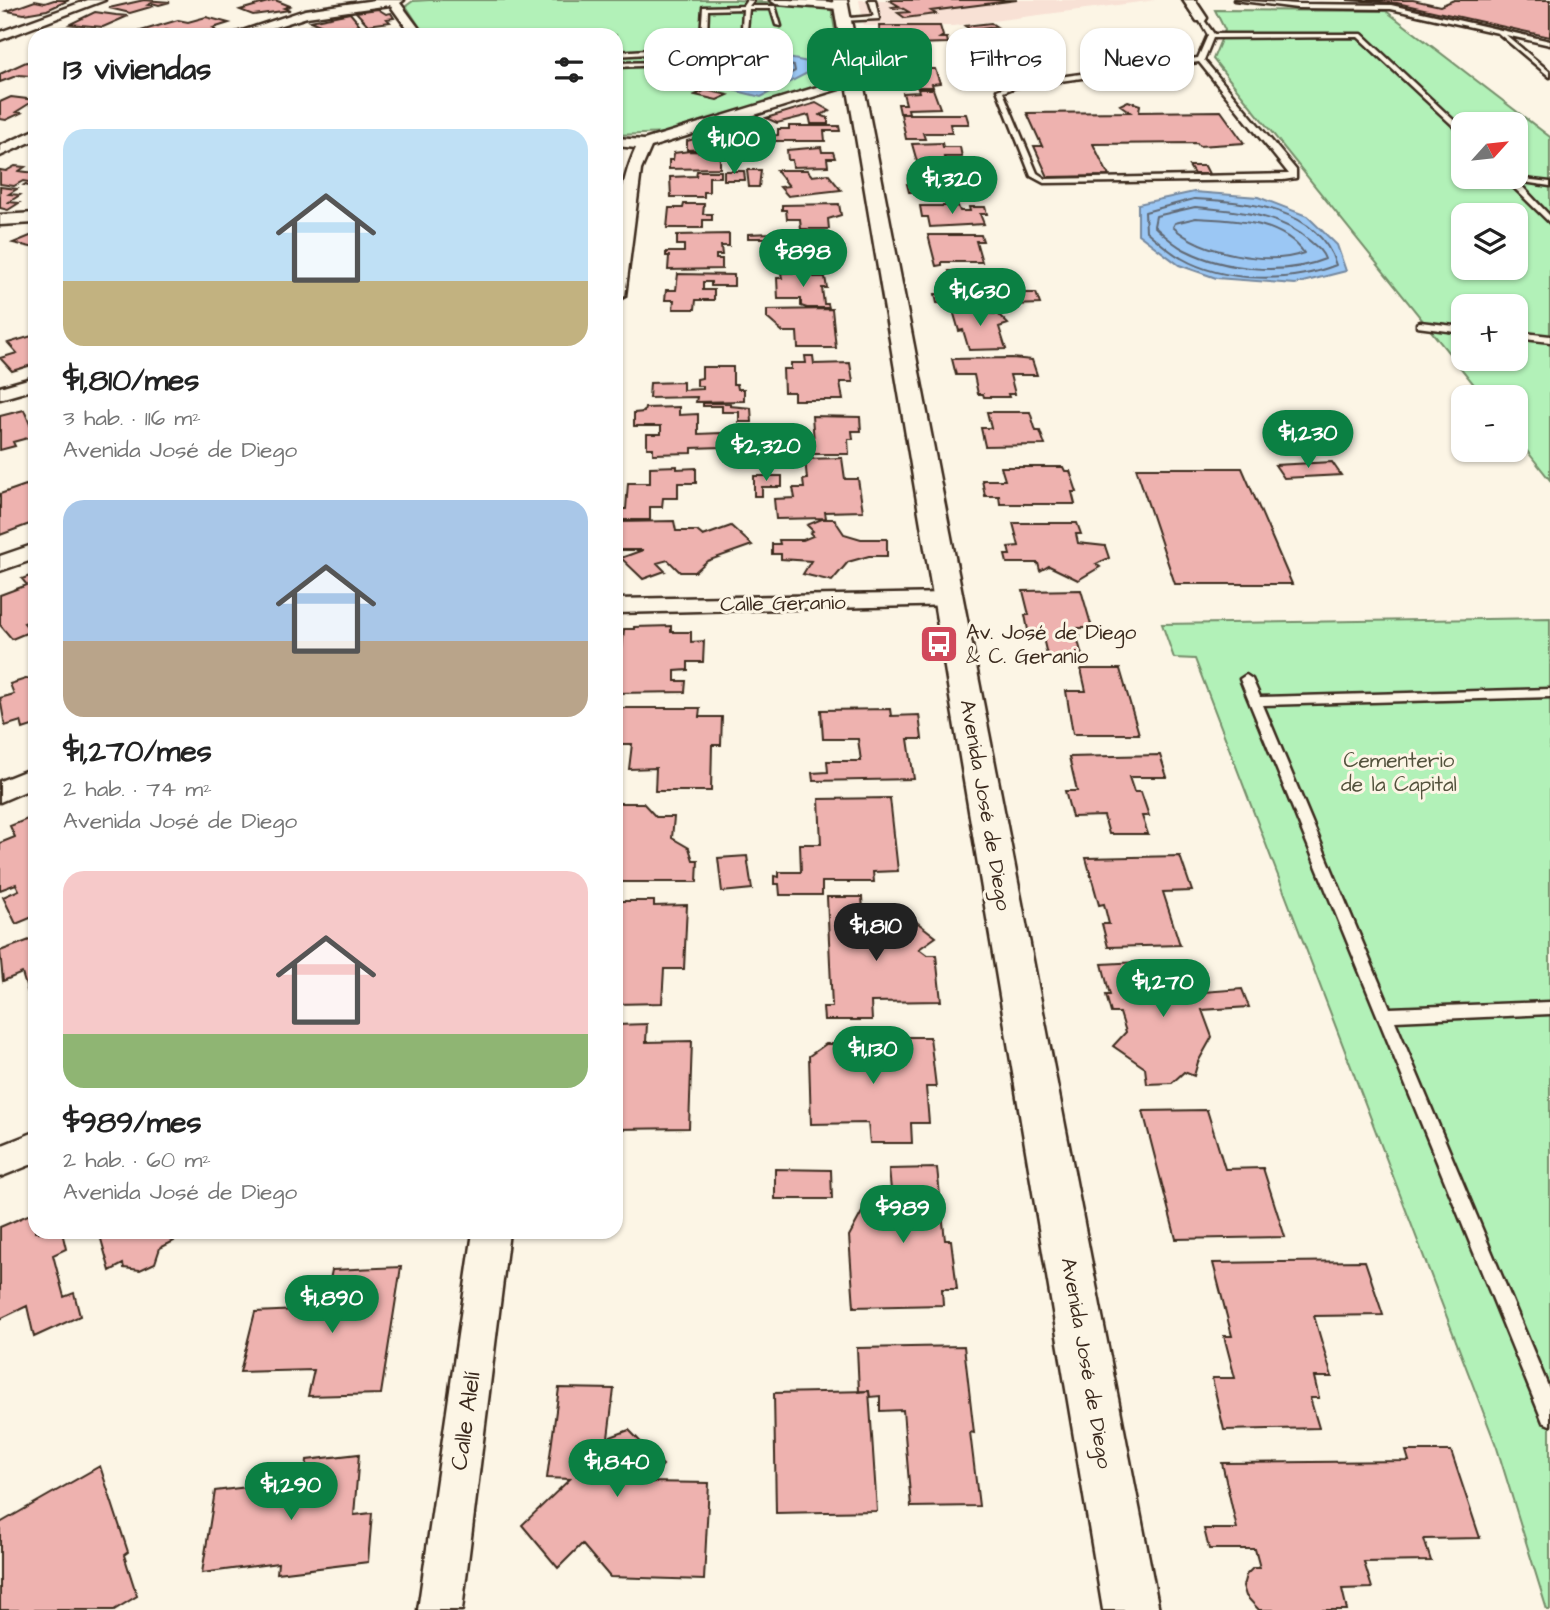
<!DOCTYPE html>
<html lang="es">
<head>
<meta charset="utf-8">
<style>
  :root { --surface:#fff; --page:#f6f6f6; --text:#222; --muted:#767676; --accent:#0b8043 }
  body { margin:0; font-family:"Architects Daughter",sans-serif; background:var(--page); color:var(--text); height:100vh; display:flex; flex-direction:column; font-size:26px; white-space:nowrap }
  * { box-sizing:border-box; margin:0 }
  p { font-size:23px; color:var(--muted) }
  .icon { flex:none; width:38px; height:38px; fill:none; stroke:currentColor; stroke-width:2; stroke-linecap:round; stroke-linejoin:round }
  .map { position:relative; flex:1; overflow:hidden }
  .sheet { position:absolute; left:28px; top:28px; width:595px; height:1211px; display:flex; flex-direction:column; background:var(--surface); border-radius:21px; box-shadow:0 2px 5px #0004 }
  .sheet>* { flex:none }
  .hud { position:absolute; left:644px; top:28px; width:665px; height:63px; display:flex; gap:14px }
  .needle { width:46px; rotate:63deg }
  .tools { position:absolute; left:1451px; top:112px; display:grid; gap:14px }
  .tools a { display:grid; place-items:center; width:77px; height:77px; border-radius:14px; background:var(--surface); box-shadow:0 2px 5px #0004; font-size:35px }
  .price { position:absolute; translate:-50% -60px; padding:0 16px; border-radius:24px; background:var(--accent); color:#fff; font-size:23px; line-height:46px; filter:drop-shadow(0 2px 4px #0008) }
  .price::after { content:''; position:absolute; left:50%; top:42px; width:21px; height:16px; margin-left:-10px; background:inherit; clip-path:polygon(0 0,100% 0,50% 100%) }
  .price.selected { background:#222; color:#fff }
  ul { padding:0; list-style:none }
  li { display:grid; align-content:center; gap:14px; height:371px; padding:0 35px }
  li span { display:grid; place-items:center; height:217px; border-radius:21px; color:#555 }
  li>.icon { margin-inline-start:auto }
  span .icon { width:126px; height:126px; fill:#fffc; stroke-width:1 }
  li b { font-size:30px }
  h2 { display:flex; justify-content:space-between; align-items:center; height:84px; padding:0 35px; font-size:30px }
  .tag { padding:0 24px; border-radius:21px; background:var(--surface); box-shadow:0 2px 5px #0004; font-size:24px; line-height:63px }
  .tag.selected { background:var(--accent); color:#fff }
  .map>svg:first-child { display:block }
  .built { fill:#f8e1d5 }
  .green { fill:#b2f1b8; stroke:#768e6b; stroke-width:2; fill-rule:evenodd }
  .water { fill:#9bc7f4; stroke:#75889e; stroke-width:2 }
  .lines { fill:none; stroke-linecap:round; stroke-linejoin:round }
  .shore { stroke:#616974; stroke-width:2 }
  .building { fill:#eeb2af; stroke:#3b2a1e; stroke-width:2 }
  .service-casing { stroke:#3b2a1e; stroke-width:5 }
  .minor-casing { stroke:#3b2a1e; stroke-width:5 }
  .tertiary-casing { stroke:#3b2a1e; stroke-width:5 }
  .service { fill:#fcf5e5; fill-rule:evenodd }
  .minor { fill:#fcf5e5; fill-rule:evenodd }
  .tertiary { fill:#fcf5e5; fill-rule:evenodd }
  .labels { text-anchor:middle; stroke-width:6; stroke-linejoin:round; paint-order:stroke }
  .street-label { font-size:21px; fill:#3b2a1e; stroke:#fcf5e5 }
  .poi-label { font-size:21px; fill:#3b2a1e; stroke:#fcf5e5; text-anchor:start }
  .park-label { font-size:21px; fill:#53523d; stroke:#fcf5e5 }
  .near-street-label { font-size:24px; fill:#3b2a1e; stroke:#fcf5e5 }
</style>
</head>
<body>
<div class="map">
<svg width="1550" height="1610" viewBox="0 0 1550 1610">
  <rect width="100%" height="100%" fill="#fcf5e5"/>
  <filter id="ink" filterUnits="userSpaceOnUse"><feTurbulence type="fractalNoise" baseFrequency=".0143" numOctaves="2"/><feDisplacementMap in="SourceGraphic" scale="14" xChannelSelector="R" yChannelSelector="G"/><feConvolveMatrix kernelMatrix="1 2 1 2 8 2 1 2 1" color-interpolation-filters="sRGB"/></filter>
  <g filter="url(#ink)">
    <path class="built" d="M859 0H1156L953 26H864Z"/>
    <path class="green" d="M429 0H736L831 7 842 71 828 84 670 133 616 135V35H425L406 6 413 1Z
      M1215 10 1386 11 1550 137V480L1516 437V397H1484L1213 59 1225 30ZM1463 124H1516V177H1463ZM1463 215H1516V268H1463ZM1463 306H1516V359H1463Z
      M1550 618V1610H1547L1497 1448 1195 659 1174 658 1162 624Z"/>
    <path class="water" d="M783 57 823 65 761 97 720 87Z
      M1194 192 1258 197 1307 216 1337 245 1346 271 1295 284 1216 278 1179 265 1138 234V204Z"/>
    <g class="lines">
      <path class="shore" d="M784 64 794 66 795 71 761 89 749 86 750 81Z
        M1194 199C1245 202 1318 206 1336 265 1291 283 1224 283 1181 258 1168 251 1157 240 1146 231L1145 212Z
        M1195 207C1236 211 1279 213 1311 242 1317 247 1322 251 1325 259 1284 276 1224 270 1185 250 1173 244 1164 235 1154 226L1156 216Z
        M1196 218C1233 220 1281 220 1304 253 1268 266 1201 253 1173 227L1175 223Z"/>
    </g>
    <path class="building" d="M54 0H69L47 10 24 14 7 11 35 1 45 3Z
      M144 0 170 2 159 5 152 3 148 5 154 6 130 13 109 8Z
      M275 0 290 6 284 8 290 10 253 15 240 10Z
      M889 0H1017L931 11 936 14 905 18 898 13 909 12 902 8 895 9 892 7 899 6Z
      M1347 0H1413L1440 6 1454 0H1550V37L1397 3Z
      M378 9 386 14 391 13 394 18 387 19 390 22 368 25 356 12Z
      M95 12 116 15 128 16 103 27 70 24Z
      M350 13 360 25 335 31 310 21Z
      M206 17 229 23 213 28 216 31 190 35 166 30 151 35 134 33 178 20 188 22Z
      M991 23 997 27 971 30 965 26Z
      M313 25 323 29 308 35 268 33 291 29 297 31Z
      M879 26H940L943 36 940 38H947L948 43 911 44V46L877 44 875 37H880Z
      M76 27 74 29 81 31 78 35H51L59 28Z
      M26 62 35 63V73L30 76 19 75 0 82V74Z
      M901 69H935L940 83 932 84 933 87H897L896 82H904Z
      M918 89H933L940 108 908 109 909 113H900L898 104H906L903 93 919 92Z
      M706 90 728 95 717 100 695 95Z
      M11 97 35 100 16 112 21 113 6 120 0 119V102Z
      M1128 101 1140 105 1139 112 1221 111 1244 143 1199 146 1197 143 1093 144 1109 176 1048 177 1034 146H1042L1027 113 1130 112 1120 105Z
      M816 103 830 111 820 115 828 118V124H811L809 115 777 123 766 118Z
      M901 114H966L969 124H950L952 133H923L925 139H906Z
      M789 126H839L840 131H824L825 141H771V136L778 135V129H789Z
      M714 133 723 137 718 139 724 141 725 148 687 150V141Z
      M942 143 943 147H960L962 157H944L946 165H918L912 144Z
      M821 147 822 152H833L835 158H827L828 166 793 167 792 160H788L787 150Z
      M690 151 720 153V168L669 169V160H673L674 153Z
      M15 166 25 167 19 171 35 173V187L24 185 29 182 23 181 14 186 0 184V170L6 171Z
      M1189 166H1205L1209 174H1194Z
      M933 168H959L961 174 964 173 972 199H934L932 192H909L907 184H927L924 172 933 171Z
      M747 170H761L759 187H749Z
      M776 170H807L812 176 828 174 841 190 788 196 780 187 789 186Z
      M697 171H721V177H709V192H704V197H671L670 177 696 176Z
      M724 171H744L745 180H724Z
      M0 187 17 189 9 194 20 195 9 202 19 203 8 210 0 208Z
      M684 204H704L703 214H712V220H703V228H667L669 208H683Z
      M839 204 841 215 828 219 829 229H801L800 219H787L786 210H782V205Z
      M920 206H958L960 211H970L969 207H985L987 214H980L984 224 930 227 928 217H922Z
      M774 233V236L824 234 827 252H834L836 265 773 266V257H769L768 238H748V234Z
      M35 234V248L13 243Z
      M729 234V246H721L722 255H716V259H722V269L668 270 669 256H666V252H684V245H677V235Z
      M928 235H981L983 241H976L982 262H942V265L936 266Z
      M949 271 982 272 984 281H995L999 293 986 294 988 300H1001L1004 307 937 303 935 294H945L944 286H953Z
      M813 272 814 277H825L827 288H822L824 304H828L829 308H807L801 306V299H778L777 278H782L781 273Z
      M678 274 734 275V286H711V282H703V290H714V300H696L695 309H673L674 300H665L666 290H676Z
      M1021 293H1036L1040 304 1014 305 1012 298H1022Z
      M952 307H980L982 313 998 314 1008 324 999 327 1006 349 969 350 963 330 959 331Z
      M832 309 836 348H798L797 332H783L767 318V310Z
      M35 335V364L12 371 0 358 17 353 8 343Z
      M805 356H813L814 364 850 363 853 382H840L843 400H794V392H784L783 369H791V363H806Z
      M1012 358 1032 360 1037 375H1010L1015 394H1008L1009 397H984L983 394H978L974 375H956L952 359Z
      M702 367H733V384H737L738 389H744V401L696 402 697 397 649 398 650 383 683 382V390L703 389V386H697V379L702 378Z
      M703 403H730V406L751 408 752 422H739V412H722V406H703Z
      M679 407V415L698 414V434L721 433 722 447 692 448V453L653 454V448H647V434H661V426H634V413L644 412 645 408Z
      M24 410 35 436 13 442 15 446 0 450V416Z
      M987 412H1030L1036 431H1040L1045 445 985 446 981 428H991Z
      M812 416 860 417 861 431H852L853 439H848L849 454H765V444L814 442Z
      M842 458 845 479H858L863 511 825 512 826 518 776 519 774 499 795 498 793 488H804L803 480 807 479 805 459Z
      M1332 462 1341 475 1284 478 1275 465Z
      M677 466V469L696 468V483H678V498H663L662 507H650V520H622V509H626L628 483H650V467Z
      M1001 467H1063L1065 471H1070L1077 492H1072L1075 504H1000L999 496H985L982 480H1005Z
      M1136 468H1242L1292 584H1175Z
      M754 476H782V487H762V496H754Z
      M26 485 35 495V522L0 535V494Z
      M822 519H834L844 534 861 539H887V556H869L848 562 832 581 803 574 811 561 781 559V554H772V544H780L779 540H803L813 536 810 533 813 531 807 525Z
      M674 521 676 531H697L703 536 731 526 752 545 707 561 695 572H680L668 560 657 563 665 571 643 579 621 558 643 550H618L619 522Z
      M1013 523H1077L1081 534H1076L1078 543 1105 546 1109 558 1096 564 1100 567 1078 580 1049 566 1040 571 1038 563H1007L1005 555H1010L1008 547 1019 546Z
      M35 574V619L24 623 31 631 12 639 0 625V595L27 585 22 579Z
      M1081 590 1092 628H1078L1080 637H1077L1083 659H1048L1043 638H1036L1034 630H1028L1025 615H1029L1023 591Z
      M671 626V632H691V642L704 641 703 662H688V670L675 671V681H686L685 692 616 693V671H620L624 629H634V627Z
      M1081 669H1120L1139 734H1073L1066 691H1086Z
      M35 676V725L23 729 21 721 5 726 0 698 14 694 10 684Z
      M616 708H700L699 717H722L721 745H712L711 791H655L656 768 629 769 632 744H616Z
      M890 709 891 716 919 715 922 739H908L914 779 813 781 812 773 828 772 827 761H861L858 739H823L821 710Z
      M1160 755 1167 777H1129L1134 792H1141L1149 816H1142L1148 834H1109L1104 816 1072 817 1065 791H1077L1069 757Z
      M890 798 898 871 873 872 874 882H822V895H780L779 884H774V876L779 877V872H801L800 844H821L819 799Z
      M616 803H643L656 817H674L672 838 689 848 693 860H698L697 882H616Z
      M35 816V916L16 924 3 897 19 890 16 884 0 890V843L15 837 10 826Z
      M747 856 752 889 722 892 718 858Z
      M1180 856 1192 891 1163 892 1180 945 1108 947 1102 924H1109L1104 904 1099 905 1086 858Z
      M827 897H862L864 923H894L902 930 914 920 936 937 919 949 927 955H936L941 1001 871 1002 872 1020H824L823 1007H832Z
      M616 901H654V906L687 905 684 969H664L662 1003 616 1004Z
      M35 938V1012L34 1013 22 973 3 981 0 951Z
      M1139 962 1142 975 1183 972 1190 993 1242 989 1249 1007 1202 1010 1212 1037 1198 1062 1194 1076 1184 1072 1172 1083 1147 1084 1145 1068 1113 1046 1126 1032 1120 1013H1111L1106 995H1110L1102 964Z
      M647 1024 646 1042 692 1041 689 1128 616 1129V1025Z
      M892 1037H930L936 1087H926L929 1123H911L912 1143H870L868 1123 811 1124 809 1056 826 1044H892Z
      M1207 1110 1225 1169 1263 1168 1285 1237 1176 1239 1143 1111Z
      M937 1168 945 1240H951L957 1289H942L943 1305 854 1307 849 1236 868 1201 891 1190 889 1169Z
      M775 1169 831 1170 832 1199H775Z
      M35 1212V1232H62L66 1249 53 1255 64 1297 74 1293 80 1316 34 1337 27 1306 0 1319V1227Z
      M99 1232H171L174 1241 160 1248 155 1263 140 1270 124 1268 123 1264 110 1271Z
      M1365 1261 1383 1315 1314 1316 1332 1377H1314L1319 1398H1310L1319 1428 1224 1430 1212 1378H1235L1224 1336H1232L1213 1263Z
      M401 1267 381 1394 308 1396 314 1370 240 1372 255 1312 299 1310 301 1300 326 1299 332 1270Z
      M964 1346 974 1433 970 1432 979 1506 911 1507 903 1410 880 1411V1396L870 1397 869 1391 859 1392 857 1348Z
      M559 1388 614 1389 608 1438 629 1430 663 1465 646 1482 709 1483 704 1580 610 1577 582 1544 558 1568 522 1525 570 1479 547 1478Z
      M869 1391 877 1511 776 1513 774 1393Z
      M1406 1451H1451L1480 1538 1424 1539 1431 1561 1364 1562 1372 1588 1342 1589 1347 1610H1259L1246 1596 1243 1586 1246 1575 1253 1568H1260L1255 1549H1209L1204 1529H1237L1222 1463 1409 1461Z
      M359 1454 354 1515 372 1513 368 1562 277 1573 278 1563 202 1573 215 1491 305 1480 307 1460Z
      M100 1466 128 1552 124 1555 137 1596 114 1610H0V1523Z"/>
    <g class="lines">
      <g class="service-casing">
        <path id="service" d="M747 0 753 1 749 6H775L781 26 776 25 771 9H749L747 30 665 65 616 67V63L662 62 742 28 743 9 708 10 707 36 679 52 616 56V52L678 48 701 35 703 7 743 6Z
          M869 0H875L879 19 841 21 838 19 874 16Z
          M1234 0 1297 4 1391 5 1550 41V45L1506 35 1550 72V77L1498 33 1391 9 1297 8Z
          M1201 16 1214 34H1362L1463 129V135L1358 37 1213 38 1204 60 1296 170V178L1283 180 1044 183 1031 176 997 90 1015 83 1198 58 1208 35 1198 18ZM1199 62 1289 174 1046 179 1037 173 1003 92 1016 87Z
          M1506 177 1550 182V186L1517 181 1550 216V223L1506 180Z
          M1420 322 1463 327V333L1417 327V323Z
          M1516 332 1550 336V342L1516 338Z
          M1246 675 1252 679 1260 697 1550 689V697L1263 705 1390 1008 1550 1002V1014L1395 1021 1550 1391V1425L1543 1422 1249 701 1240 679Z"/>
      </g>
      <g class="minor-casing">
        <path id="minor" d="M88 0H105L0 40V32Z
          M375 0H404L400 3 420 30 419 35H407L408 30 390 5 307 17 249 35H230L305 10Z
          M770 0C788 0 831 0 845 5L839 9 776 4Z
          M1183 0H1195L1207 18 1205 21H1197Z
          M853 76 860 80 858 83 651 147 641 170 625 296 616 301C616 250 614 195 636 148L616 146V138L644 140Z
          M35 130V140L0 156V146Z
          M35 213V223L0 225V215Z
          M35 377V389L0 399V387Z
          M35 544V559L0 571V556Z
          M949 593 957 595 961 600 957 605 616 613V599Z
          M35 767V787L0 802V781Z
          M35 1132V1163L0 1177V1146Z
          M473 1232H509L462 1610H418Z"/>
      </g>
      <g class="tertiary-casing">
        <path id="tertiary" d="M833 0H847L1159 1610H1103Z"/>
      </g>
      <use href="#service" class="service"/>
      <use href="#minor" class="minor"/>
      <use href="#tertiary" class="tertiary"/>
    </g>
  </g>
  <defs>
    <g id="bus-square" transform="scale(2.0125)"><rect x="-9" y="-9" width="18" height="18" rx="4" fill="#d1495b" stroke="#fcf5e5"/><path d="M-5-6H5V4H4V6H2V4H-2V6H-4V4H-5ZM-3.5-4V0h7V-4ZM-3.5 1.2v1.5H-2V1.2ZM2 1.2v1.5H3.5V1.2Z" fill="#fff"/></g>
  </defs>
  <g fill-rule="evenodd">
    <use href="#bus-square" x="939" y="644"/>
  </g>
  <g class="labels">
    <g class="street-label">
      <text transform="translate(783 603) rotate(-1)" y="7">Calle Geranio</text>
      <text transform="translate(986 805) rotate(80)" y="7">Avenida José de Diego</text>
      <text transform="translate(1087 1363) rotate(80)" y="7">Avenida José de Diego</text>
    </g>
    <g class="poi-label">
      <text x="966" y="639">Av. José de Diego<tspan x="966" dy="24">&amp; C. Geranio</tspan></text>
    </g>
    <g class="park-label">
      <text x="1399" y="767">Cementerio<tspan x="1399" dy="24">de la Capital</tspan></text>
    </g>
    <g class="near-street-label">
      <text transform="translate(465 1421) rotate(-82)" y="8">Calle Alelí</text>
    </g>
  </g>
</svg>
<div class="tools">
<a><svg class="needle" viewBox="-14 -14 28 28"><path d="M0-13l5 13h-10z" fill="#e53935"/><path d="M0 13l5-13h-10z" fill="#767676"/></svg></a>
<a><svg class="icon" aria-label="layers" viewBox="0 0 24 24"><path d="M12 4l9 5-9 5-9-5zM3 14l9 5 9-5"/></svg></a>
<a>+</a>
<a>−</a>
</div>
<b class="price" style="left:734px;top:176px">$1,100</b>
<b class="price" style="left:952px;top:216px">$1,320</b>
<b class="price" style="left:803px;top:289px">$898</b>
<b class="price" style="left:980px;top:328px">$1,630</b>
<b class="price" style="left:1308px;top:470px">$1,230</b>
<b class="price" style="left:766px;top:483px">$2,320</b>
<b class="price selected" style="left:876px;top:963px">$1,810</b>
<b class="price" style="left:1163px;top:1019px">$1,270</b>
<b class="price" style="left:873px;top:1086px">$1,130</b>
<b class="price" style="left:903px;top:1245px">$989</b>
<b class="price" style="left:332px;top:1335px">$1,890</b>
<b class="price" style="left:617px;top:1499px">$1,840</b>
<b class="price" style="left:291px;top:1522px">$1,290</b>
<div class="hud">
<a class="tag">Comprar</a>
<a class="tag selected">Alquilar</a>
<a class="tag">Filtros</a>
<a class="tag">Nuevo</a>
</div>
<section class="sheet">
<h2>13 viviendas<svg class="icon" aria-label="filters" viewBox="0 0 24 24"><path d="M4 7h16M4 17h16"/><circle cx="9" cy="7" r="2"/><circle cx="15" cy="17" r="2"/></svg></h2>
<ul>
<li><span style="background:linear-gradient(#bfe0f5 70%,#c2b280 0)"><svg class="icon" aria-label="home" viewBox="0 0 24 24"><path d="M3 11l9-7 9 7M6 9v11h12V9"/></svg></span><div><b>$1,810/mes</b><p>3 hab. · 116 m²</p><p>Avenida José de Diego</p></div></li>
<li><span style="background:linear-gradient(#a9c7e8 65%,#b9a48a 0)"><svg class="icon" aria-label="home" viewBox="0 0 24 24"><path d="M3 11l9-7 9 7M6 9v11h12V9"/></svg></span><div><b>$1,270/mes</b><p>2 hab. · 74 m²</p><p>Avenida José de Diego</p></div></li>
<li><span style="background:linear-gradient(#f6c9c9 75%,#8fb573 0)"><svg class="icon" aria-label="home" viewBox="0 0 24 24"><path d="M3 11l9-7 9 7M6 9v11h12V9"/></svg></span><div><b>$989/mes</b><p>2 hab. · 60 m²</p><p>Avenida José de Diego</p></div></li>
</ul>
</section>
</div>
</body>
</html>
